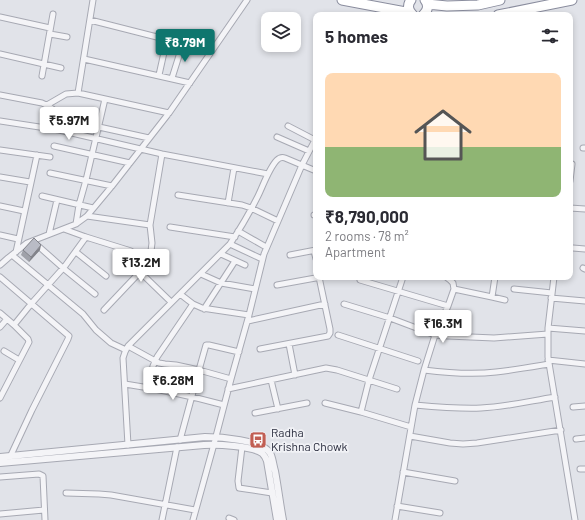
<!DOCTYPE html>
<html lang="en">
<head>
<meta charset="utf-8">
<style>
  :root { --surface:#fff; --page:#f2f2f3; --text:#2b2b33; --muted:#7c7c81; --line:#e1e1e2; --accent:#0f766e }
  body { margin:0; font-family:Barlow,sans-serif; background:var(--page); color:var(--text); height:100vh; display:flex; flex-direction:column; font-size:15px; white-space:nowrap }
  * { box-sizing:border-box; margin:0 }
  p { font-size:13px; color:var(--muted) }
  .icon { flex:none; width:22px; height:22px; fill:none; stroke:currentColor; stroke-width:2; stroke-linecap:round; stroke-linejoin:round }
  .map { position:relative; flex:1; overflow:hidden }
  .details { position:absolute; left:313px; top:12px; width:260px; height:268px; display:flex; flex-direction:column; background:var(--surface); border-radius:8px; box-shadow:0 2px 6px #0003 }
  .details>* { flex:none }
  .buttons { position:absolute; left:261px; top:12px; display:grid; gap:8px }
  .buttons a { display:grid; place-items:center; width:40px; height:40px; border-radius:8px; background:var(--surface); box-shadow:0 2px 6px #0003; font-size:20px }
  .price { position:absolute; translate:-50% -34px; padding:0 9px; border-radius:4px; background:#fff; color:#222; font-size:13px; line-height:26px; filter:drop-shadow(0 1px 2px #0008) }
  .price::after { content:''; position:absolute; left:50%; top:24px; width:12px; height:9px; margin-left:-6px; background:inherit; clip-path:polygon(0 0,100% 0,50% 100%) }
  .price.current { background:var(--accent); color:#fff }
  ul { padding:0; list-style:none }
  li { display:grid; align-content:center; gap:8px; height:212px; padding:0 12px }
  li+li { border-top:1px solid var(--line) }
  li span { display:grid; place-items:center; height:124px; border-radius:8px; color:#555 }
  li>.icon { margin-inline-start:auto }
  span .icon { width:72px; height:72px; fill:#fffc; stroke-width:1 }
  li b { font-size:17px }
  h2 { display:flex; justify-content:space-between; align-items:center; height:48px; padding:0 12px; font-size:17px }
  .map>svg:first-child { display:block }
  .lines { fill:none; stroke-linecap:round; stroke-linejoin:round }
  .minor-casing { stroke:#a7a9b3; stroke-width:7 }
  .tertiary-casing { stroke:#a7a9b3; stroke-width:8 }
  .trunk-casing { stroke:#8a8d9e; stroke-width:11 }
  .minor { stroke:#f4f4f7; stroke-width:5 }
  .tertiary { stroke:#f4f4f7; stroke-width:6 }
  .trunk { stroke:#fff; stroke-width:9 }
  .wall { fill:#9fa1a9 }
  .shaded-wall { fill:#82838a }
  .building { fill:#b9bbc5; stroke:#82838a }
  .labels { text-anchor:middle; stroke-width:3.5; stroke-linejoin:round; paint-order:stroke }
  .poi-label { font-size:12px; fill:#2b2e3f; stroke:#f1f2f6; text-anchor:start }
</style>
</head>
<body>
<div class="map">
<svg width="585" height="520" viewBox="0 0 585 520">
  <rect width="100%" height="100%" fill="#e1e3e9"/>
  <g class="lines">
    <g class="minor-casing">
      <path id="minor" d="M0 17 50 28
        M90 20 212 51
        M50 34 67 37
        M0 54 61 68
        M84 59 190 83
        M159 75 167 39
        M42 76 53 14
        M172 78 183 43
        M78 93 93 0
        M0 95 42 103C56 109 60 114 59 130
        M47 105 66 94 78 93 169 113
        M0 121 59 130 162 154 268 174
        M288 126 315 140
        M99 127 149 138
        M277 137 309 151
        M54 146 130 163
        M583 148H585
        M0 150 50 157
        M50 173 112 186
        M0 177 30 182
        M570 181 572 164
        M178 195 242 205 251 208 278 221
        M42 196 93 208
        M228 203 234 168
        M0 206 24 211
        M570 208 585 209
        M314 215H316
        M87 216 150 225
        M76 224 79 205 86 180 105 99
        M170 227 235 237
        M64 229 86 237 131 251
        M238 231 266 247
        M49 234 57 200
        M0 235 18 239
        M36 244 63 268 95 294
        M230 244 262 259
        M573 248 585 249
        M314 251 316 259
        M16 252 37 155
        M76 252 106 276
        M221 254 245 265
        M12 255 83 314 96 330 111 343 126 350
        M290 255 316 250
        M0 265 8 258 27 243 76 224 87 216 112 186 169 113 247 0
        M583 268 585 269
        M140 272 171 302
        M201 274 221 283 255 289
        M0 277 69 336 68 339 32 410 10 457
        M554 277 548 328V357L575 520
        M360 280 448 306
        M277 285 321 277
        M454 289 492 297 495 277
        M514 289 552 293
        M180 294 193 304 202 308 249 315
        M492 297 505 300
        M551 298 585 301
        M344 304 390 318 435 335 448 336 494 338 548 334
        M204 309 235 261
        M104 310 140 272 151 251 152 243 150 225 162 154
        M0 313 14 325 28 339 29 342 0 398
        M248 321 325 304
        M14 325 31 304 65 266 86 237
        M0 327 7 319
        M548 328 585 331
        M338 335 418 361
        M289 344 295 375
        M128 346 159 363 165 364 176 365 199 370 231 379
        M260 349 328 336 330 333V329L319 277
        M4 351 19 360
        M548 360 585 364
        M424 370C448 373 472 375 496 372 514 370 531 367 549 364
        M271 380 278 409
        M125 384C158 389 191 396 224 405
        M149 387 153 366 157 357 193 304
        M228 389 326 368 337 370 397 389
        M325 403 361 412 411 427
        M415 405C437 407 459 409 481 408 506 407 530 401 555 397
        M573 407 585 406
        M361 412 369 380 403 277
        M255 413 307 403
        M410 436 450 443 463 444 477 443 561 430
        M576 439 585 438
        M180 440 199 370 206 345H209L239 352
        M128 445 123 358 125 352 128 346 230 244C240 229 250 212 258 196 263 186 269 168 277 160 279 158 282 157 285 158L316 171
        M242 447 238 481 239 488 272 493
        M580 469H585
        M403 472 455 481
        M0 477 39 474 43 476 45 520
        M66 493 99 494 111 495 195 510
        M397 506 440 513
        M0 514 44 510
        M229 518 234 520
        M162 520 177 447
        M193 520 214 444 231 379 249 315 264 254 302 165 316 138
        M395 520 415 405 424 370 435 335 448 306 454 289 453 283 450 280 446 277"/>
    </g>
    <g class="tertiary-casing">
      <path id="tertiary" d="M0 457 205 437C219 437 263 440 270 453 273 458 273 465 275 471 278 487 280 504 283 520
        M0 463 204 445C217 444 252 446 262 453 264 455 266 458 267 461L277 520"/>
    </g>
    <g class="trunk-casing">
      <path id="trunk" d="M342 0 411 13
        M411 0C407 5 408 11 413 15
        M427 4 447 6 478 5 500 0
        M423 15C428 11 429 5 425 0
        M498 15 572 0"/>
    </g>
    <use href="#minor" class="minor"/>
    <use href="#tertiary" class="tertiary"/>
    <use href="#trunk" class="trunk"/>
  </g>
  <path class="wall" d="M23 250H40L29 262 21 255Z"/>
  <path class="shaded-wall" d="M41 245 40 250 29 262 31 257Z"/>
  <path class="building" d="M34 238 41 245 31 257 23 250Z"/>
  <defs>
    <g id="bus-square" transform="scale(0.9)"><rect x="-9" y="-9" width="18" height="18" rx="4" fill="#c15e53" stroke="#f1f2f6"/><path d="M-5-6H5V4H4V6H2V4H-2V6H-4V4H-5ZM-3.5-4V0h7V-4ZM-3.5 1.2v1.5H-2V1.2ZM2 1.2v1.5H3.5V1.2Z" fill="#fff"/></g>
  </defs>
  <g fill-rule="evenodd">
    <use href="#bus-square" x="258" y="440"/>
  </g>
  <g class="labels">
    <g class="poi-label">
      <text x="271" y="437">Radha<tspan x="271" dy="14">Krishna Chowk</tspan></text>
    </g>
  </g>
</svg>
<div class="buttons">
<a><svg class="icon" aria-label="layers" viewBox="0 0 24 24"><path d="M12 4l9 5-9 5-9-5zM3 14l9 5 9-5"/></svg></a>
</div>
<b class="price current" style="left:185px;top:63px">₹8.79M</b>
<b class="price" style="left:69px;top:141px">₹5.97M</b>
<b class="price" style="left:141px;top:283px">₹13.2M</b>
<b class="price" style="left:443px;top:344px">₹16.3M</b>
<b class="price" style="left:173px;top:401px">₹6.28M</b>
<section class="details">
<h2>5 homes<svg class="icon" aria-label="filters" viewBox="0 0 24 24"><path d="M4 7h16M4 17h16"/><circle cx="9" cy="7" r="2"/><circle cx="15" cy="17" r="2"/></svg></h2>
<ul>
<li><span style="background:linear-gradient(#ffd9b3 60%,#8fb573 0)"><svg class="icon" aria-label="home" viewBox="0 0 24 24"><path d="M3 11l9-7 9 7M6 9v11h12V9"/></svg></span><div><b>₹8,790,000</b><p>2 rooms · 78 m²</p><p>Apartment</p></div></li>
</ul>
</section>
</div>
</body>
</html>
